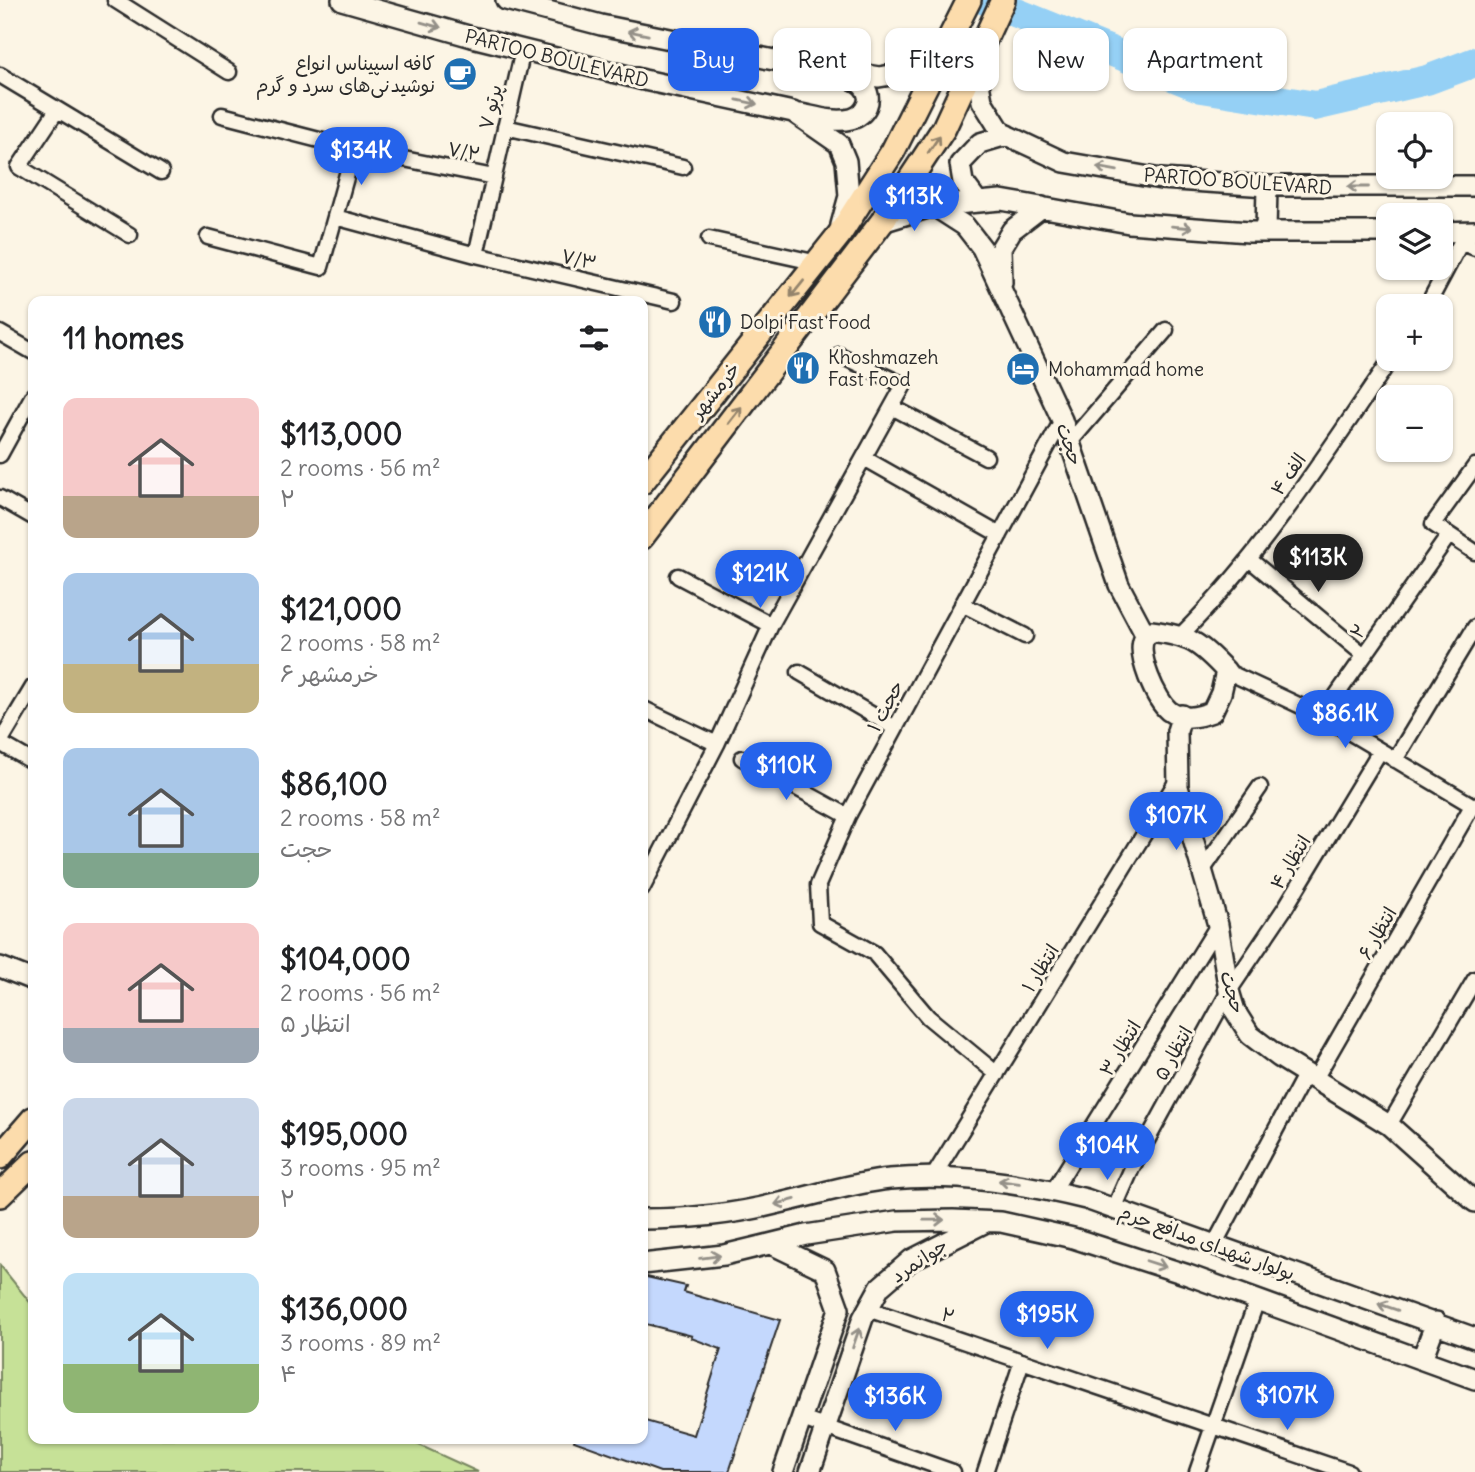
<!DOCTYPE html>
<html lang="en">
<head>
<meta charset="utf-8">
<style>
  :root { --surface:#fff; --page:#f6f6f6; --text:#202124; --muted:#757577; --accent:#2563eb }
  body { margin:0; font-family:Delius,"Playpen Sans Arabic",sans-serif; background:var(--page); color:var(--text); height:100vh; display:flex; flex-direction:column; font-size:26px; white-space:nowrap }
  * { box-sizing:border-box; margin:0 }
  p { font-size:23px; color:var(--muted) }
  .icon { flex:none; width:38px; height:38px; fill:none; stroke:currentColor; stroke-width:2; stroke-linecap:round; stroke-linejoin:round }
  .map { position:relative; flex:1; overflow:hidden }
  .side { position:absolute; left:28px; top:296px; width:620px; height:1148px; display:flex; flex-direction:column; background:var(--surface); border-radius:14px; box-shadow:0 2px 5px #0004 }
  .side>* { flex:none }
  .banner { position:absolute; left:668px; top:28px; width:665px; height:63px; display:flex; gap:14px }
  .tools { position:absolute; left:1376px; top:112px; display:grid; gap:14px }
  .tools a { display:grid; place-items:center; width:77px; height:77px; border-radius:14px; background:var(--surface); box-shadow:0 2px 5px #0004; font-size:35px }
  .price { position:absolute; translate:-50% -60px; padding:0 16px; border-radius:24px; background:var(--accent); color:#fff; font-size:23px; line-height:46px; filter:drop-shadow(0 2px 4px #0008) }
  .price::after { content:''; position:absolute; left:50%; top:42px; width:21px; height:16px; margin-left:-10px; background:inherit; clip-path:polygon(0 0,100% 0,50% 100%) }
  .price.on { background:#222; color:#fff }
  ul { padding:0; list-style:none }
  li { display:flex; align-items:center; gap:21px; height:175px; padding:0 35px }
  li span { display:grid; place-items:center; flex:none; width:196px; height:140px; border-radius:14px; color:#555 }
  li>.icon { margin-inline-start:auto }
  span .icon { width:84px; height:84px; fill:#fffc; stroke-width:1 }
  li b { font-size:30px }
  h2 { display:flex; justify-content:space-between; align-items:center; height:84px; padding:0 35px; font-size:30px }
  .chip { padding:0 24px; border-radius:14px; background:var(--surface); box-shadow:0 2px 5px #0004; font-size:24px; line-height:63px }
  .chip.on { background:var(--accent); color:#fff }
  .map>svg:first-child { display:block }
  .green { fill:#c6e197; stroke:#788661; stroke-width:2 }
  .lines { fill:none; stroke-linecap:round; stroke-linejoin:round }
  .river { stroke:#95d0f5; stroke-width:30 }
  .building { fill:#c4d8fd; stroke:#2b2b2b; stroke-width:2 }
  .street-casing { stroke:#2b2b2b; stroke-width:19 }
  .secondary-casing { stroke:#2b2b2b; stroke-width:24 }
  .primary-casing { stroke:#2b2b2b; stroke-width:28 }
  .street { stroke:#fcf5e5; stroke-width:14 }
  .secondary { stroke:#fcf5e5; stroke-width:19 }
  .primary { stroke:#fcdcac; stroke-width:23 }
  .oneway { stroke:#949088 }
  .oneway2 { stroke:#94846c }
  .labels { text-anchor:middle; stroke-width:6; stroke-linejoin:round; paint-order:stroke }
  .street-label { font-size:19px; fill:#2b2b2b; stroke:#fcf5e5 }
  .poi-label { font-size:19px; fill:#2b2b2b; stroke:#fcf5e5; text-anchor:start }
</style>
</head>
<body>
<div class="map">
<svg width="1475" height="1472" viewBox="0 0 1475 1472">
  <rect width="100%" height="100%" fill="#fcf5e5"/>
  <filter id="ink" filterUnits="userSpaceOnUse"><feTurbulence type="fractalNoise" baseFrequency=".0143" numOctaves="2"/><feDisplacementMap in="SourceGraphic" scale="14" xChannelSelector="R" yChannelSelector="G"/><feConvolveMatrix kernelMatrix="1 2 1 2 8 2 1 2 1" color-interpolation-filters="sRGB"/></filter>
  <g filter="url(#ink)">
    <path class="green" d="M0 1265 33 1306V1438L406 1439 478 1472H0Z"/>
    <g class="lines">
      <path class="river" d="M985 0 1202 88 1315 106 1427 80 1475 62"/>
    </g>
    <path class="building" d="M642 1276 686 1286 684 1292 780 1320 729 1472H660L574 1441 575 1438H642V1420L694 1435 721 1349 691 1338 692 1336 642 1323Z"/>
    <g class="lines">
      <g class="street-casing">
        <path id="street" d="M115 0 229 72
          M0 75 161 172
          M57 110 19 167 130 235
          M222 115 354 149 494 177
          M505 127 683 167
          M335 217 476 255 674 301
          M208 237 321 267 354 149
          M709 239 818 263
          M1462 243 1475 248
          M476 255 523 50
          M1427 306 1467 231
          M0 333 33 352
          M892 407 986 457
          M1070 442 1166 330
          M0 455 33 395
          M864 458 1000 535
          M1475 466 1433 524 1475 552
          M0 498 33 517
          M1249 559 1364 655
          M678 576 771 625
          M962 604 1025 636
          M1181 635C1263 553 1326 454 1391 359
          M1226 671 1322 716 1475 807
          M799 672 895 728
          M642 708 717 744
          M1322 716 1449 535
          M0 742 33 687
          M0 743 33 762
          M742 758 848 816
          M1395 760 1475 627
          M1202 871 1260 787
          M642 889 717 744 771 625 904 385 839 355
          M997 1074 928 1017 874 953 820 923 818 885 848 816 1062 420
          M1315 1079 1472 806
          M1389 1125 1475 979
          M933 1177 1178 779
          M1053 1191 1218 925
          M1114 1209 1132 1168 1229 991 1285 908 1380 751
          M1214 1245 1306 1073
          M868 1309 1349 1472
          M802 1419 953 1472
          M985 1472 1022 1361
          M1197 1472 1257 1300"/>
      </g>
      <g class="secondary-casing">
        <path id="secondary" d="M342 0 472 37 644 80 793 112 839 144 846 161 849 196 841 225
          M506 0 601 25 784 62 879 77 915 71 933 63 942 54
          M975 61 982 101 1002 133 1064 162 1161 179 1267 186H1475
          M801 114C816 117 835 123 851 119 865 116 875 98 863 86 858 80 850 78 843 76
          M978 202 963 182 960 164 980 143 1007 135
          M934 206 965 226 982 248 1062 420 1119 585 1146 636
          M882 222 934 206 1001 200 1129 223 1249 232H1388
          M1266 232 1267 186
          M1440 232 1475 231
          M1002 283 1001 248 1012 230 1042 207
          M1151 631C1190 636 1199 642 1226 671L1221 693 1212 712C1198 717 1182 721 1169 711 1156 700 1136 655 1144 639 1145 636 1149 634 1151 631Z
          M1182 715 1177 731 1178 787 1218 925 1229 991 1235 1011 1250 1035 1279 1057 1389 1125 1475 1202
          M0 967 33 980
          M642 1219C688 1219 731 1215 775 1204 813 1196 851 1183 890 1179 957 1173 1021 1183 1086 1199L1475 1338
          M771 1244 825 1270 839 1309 783 1472
          M642 1264 724 1255 806 1235 897 1221 953 1220 1001 1222 1073 1238 1188 1275 1475 1379
          M1422 1359 1436 1322
          M810 1472 863 1318 880 1287 911 1260 984 1223"/>
      </g>
      <g class="primary-casing">
        <path id="primary" d="M642 482 839 235 893 151 969 0
          M642 537 882 222 944 128 1003 0
          M0 1157 33 1119
          M0 1195 33 1163"/>
      </g>
      <use href="#street" class="street"/>
      <use href="#secondary" class="secondary"/>
      <use href="#primary" class="primary"/>
    </g>
    <defs><path id="oneway-shaft" d="M-6 0H5M1.5-3L5.5 0L1.5 3" fill="none" stroke-width="1.6" stroke-linecap="round" stroke-linejoin="round" transform="scale(1.75)"/></defs>
    <g class="oneway">
      <use href="#oneway-shaft" transform="translate(431 25) rotate(16)"/>
      <use href="#oneway-shaft" transform="translate(638 33) rotate(-168)"/>
      <use href="#oneway-shaft" transform="translate(747 102) rotate(12)"/>
      <use href="#oneway-shaft" transform="translate(1107 169) rotate(-170)"/>
      <use href="#oneway-shaft" transform="translate(1358 187) rotate(180)"/>
      <use href="#oneway-shaft" transform="translate(1182 227) rotate(5)"/>
      <use href="#oneway-shaft" transform="translate(1009 1182) rotate(-172)"/>
      <use href="#oneway-shaft" transform="translate(785 1202) rotate(166)"/>
      <use href="#oneway-shaft" transform="translate(934 1220) rotate(-1)"/>
      <use href="#oneway-shaft" transform="translate(710 1257) rotate(-7)"/>
      <use href="#oneway-shaft" transform="translate(1156 1264) rotate(18)"/>
      <use href="#oneway-shaft" transform="translate(1388 1307) rotate(-161)"/>
      <use href="#oneway-shaft" transform="translate(856 1338) rotate(-71)"/>
    </g>
    <g class="oneway2">
      <use href="#oneway-shaft" transform="translate(934 144) rotate(-56)"/>
      <use href="#oneway-shaft" transform="translate(797 289) rotate(129)"/>
      <use href="#oneway-shaft" transform="translate(735 415) rotate(-52)"/>
    </g>
  </g>
  <defs>
    <g id="cafe-disc" transform="scale(1.75)"><circle r="9.5" fill="#1f6fb2" stroke="#fcf5e5"/><path d="M-5.5-4.5H6V0H3Q3 3.5 0 3.5H-2.5Q-5.5 3.5-5.5 0ZM3-3.2v2h1.7v-2ZM-6 4.5H4V6H-6Z" fill="#fff"/></g>
    <g id="restaurant-disc" transform="scale(1.75)"><circle r="9.5" fill="#1f6fb2" stroke="#fcf5e5"/><path d="M-5-6h1v4h1v-4h1v4h1v-4h1v5L-1.5 .5V6h-2V.5L-5-1ZM5-6V6H3V1.5H1.5Q1.5-4 5-6Z" fill="#fff"/></g>
    <g id="hotel-disc" transform="scale(1.75)"><circle r="9.5" fill="#1f6fb2" stroke="#fcf5e5"/><path d="M-6-4.5h1.5V1H6V5H4.5V3h-9V5H-6ZM-4 0a1.8 1.8 0 1 1 3.6 0ZM.5 0V-2.5h3Q6-2.5 6 0Z" fill="#fff"/></g>
  </defs>
  <g fill-rule="evenodd">
    <use href="#cafe-disc" x="460" y="74"/>
    <use href="#restaurant-disc" x="715" y="322"/>
    <use href="#restaurant-disc" x="803" y="368"/>
    <use href="#hotel-disc" x="1023" y="369"/>
  </g>
  <g class="labels">
    <g class="street-label">
      <text transform="translate(557 58) rotate(14)" y="7">PARTOO BOULEVARD</text>
      <text transform="translate(490 107) rotate(-77)" y="7">پرتو ۷</text>
      <text transform="translate(464 151) rotate(11)" y="7">۷/۲</text>
      <text transform="translate(1238 181) rotate(4)" y="7">PARTOO BOULEVARD</text>
      <text transform="translate(579 259) rotate(13)" y="7">۷/۳</text>
      <text transform="translate(715 390) rotate(-51)" y="7">خرمشهر</text>
      <text transform="translate(1070 444) rotate(71)" y="7">حجت</text>
      <text transform="translate(1288 474) rotate(-55)" y="7">۴ الف</text>
      <text transform="translate(1358 631) rotate(-55)" y="7">۲</text>
      <text transform="translate(885 706) rotate(-62)" y="7">حجت ۱</text>
      <text transform="translate(1290 862) rotate(-59)" y="7">انتظار ۴</text>
      <text transform="translate(1377 933) rotate(-60)" y="7">انتظار ۶</text>
      <text transform="translate(1040 968) rotate(-58)" y="7">انتظار ۱</text>
      <text transform="translate(1233 992) rotate(73)" y="7">حجت</text>
      <text transform="translate(1120 1048) rotate(-59)" y="7">انتظار ۳</text>
      <text transform="translate(1173 1053) rotate(-61)" y="7">انتظار ۵</text>
      <text transform="translate(1207 1242) rotate(20)" y="7">بولوار شهدای مدافع حرم</text>
      <text transform="translate(919 1260) rotate(-34)" y="7">جوانمرد</text>
      <text transform="translate(948 1315) rotate(19)" y="7">۲</text>
    </g>
    <g class="poi-label">
      <text x="435" y="70" text-anchor="end">كافه اسپیناس انواع<tspan x="435" dy="22">نوشیدنی‌های سرد و گرم</tspan></text>
      <text x="740" y="329">Dolpi Fast Food</text>
      <text x="828" y="364">Khoshmazeh<tspan x="828" dy="22">Fast Food</tspan></text>
      <text x="1048" y="376">Mohammad home</text>
    </g>
  </g>
</svg>
<div class="tools">
<a><svg class="icon" aria-label="locate" viewBox="0 0 24 24"><circle cx="12" cy="12" r="6"/><path d="M12 2v4M12 18v4M2 12h4M18 12h4"/></svg></a>
<a><svg class="icon" aria-label="layers" viewBox="0 0 24 24"><path d="M12 4l9 5-9 5-9-5zM3 14l9 5 9-5"/></svg></a>
<a>+</a>
<a>−</a>
</div>
<b class="price" style="left:361px;top:187px">$134K</b>
<b class="price" style="left:914px;top:233px">$113K</b>
<b class="price on" style="left:1318px;top:594px">$113K</b>
<b class="price" style="left:760px;top:610px">$121K</b>
<b class="price" style="left:1345px;top:750px">$86.1K</b>
<b class="price" style="left:786px;top:802px">$110K</b>
<b class="price" style="left:1176px;top:852px">$107K</b>
<b class="price" style="left:1107px;top:1182px">$104K</b>
<b class="price" style="left:1047px;top:1351px">$195K</b>
<b class="price" style="left:1287px;top:1432px">$107K</b>
<b class="price" style="left:895px;top:1433px">$136K</b>
<div class="banner">
<a class="chip on">Buy</a>
<a class="chip">Rent</a>
<a class="chip">Filters</a>
<a class="chip">New</a>
<a class="chip">Apartment</a>
</div>
<section class="side">
<h2>11 homes<svg class="icon" aria-label="filters" viewBox="0 0 24 24"><path d="M4 7h16M4 17h16"/><circle cx="9" cy="7" r="2"/><circle cx="15" cy="17" r="2"/></svg></h2>
<ul>
<li><span style="background:linear-gradient(#f6c9c9 70%,#b9a48a 0)"><svg class="icon" aria-label="home" viewBox="0 0 24 24"><path d="M3 11l9-7 9 7M6 9v11h12V9"/></svg></span><div><b>$113,000</b><p>2 rooms · 56 m²</p><p>۲</p></div></li>
<li><span style="background:linear-gradient(#a9c7e8 65%,#c2b280 0)"><svg class="icon" aria-label="home" viewBox="0 0 24 24"><path d="M3 11l9-7 9 7M6 9v11h12V9"/></svg></span><div><b>$121,000</b><p>2 rooms · 58 m²</p><p>خرمشهر ۶</p></div></li>
<li><span style="background:linear-gradient(#a9c7e8 75%,#7fa58c 0)"><svg class="icon" aria-label="home" viewBox="0 0 24 24"><path d="M3 11l9-7 9 7M6 9v11h12V9"/></svg></span><div><b>$86,100</b><p>2 rooms · 58 m²</p><p>حجت</p></div></li>
<li><span style="background:linear-gradient(#f6c9c9 75%,#9aa5b1 0)"><svg class="icon" aria-label="home" viewBox="0 0 24 24"><path d="M3 11l9-7 9 7M6 9v11h12V9"/></svg></span><div><b>$104,000</b><p>2 rooms · 56 m²</p><p>انتظار ۵</p></div></li>
<li><span style="background:linear-gradient(#c9d6e8 70%,#b9a48a 0)"><svg class="icon" aria-label="home" viewBox="0 0 24 24"><path d="M3 11l9-7 9 7M6 9v11h12V9"/></svg></span><div><b>$195,000</b><p>3 rooms · 95 m²</p><p>۲</p></div></li>
<li><span style="background:linear-gradient(#bfe0f5 65%,#8fb573 0)"><svg class="icon" aria-label="home" viewBox="0 0 24 24"><path d="M3 11l9-7 9 7M6 9v11h12V9"/></svg></span><div><b>$136,000</b><p>3 rooms · 89 m²</p><p>۴</p></div></li>
</ul>
</section>
</div>
</body>
</html>
